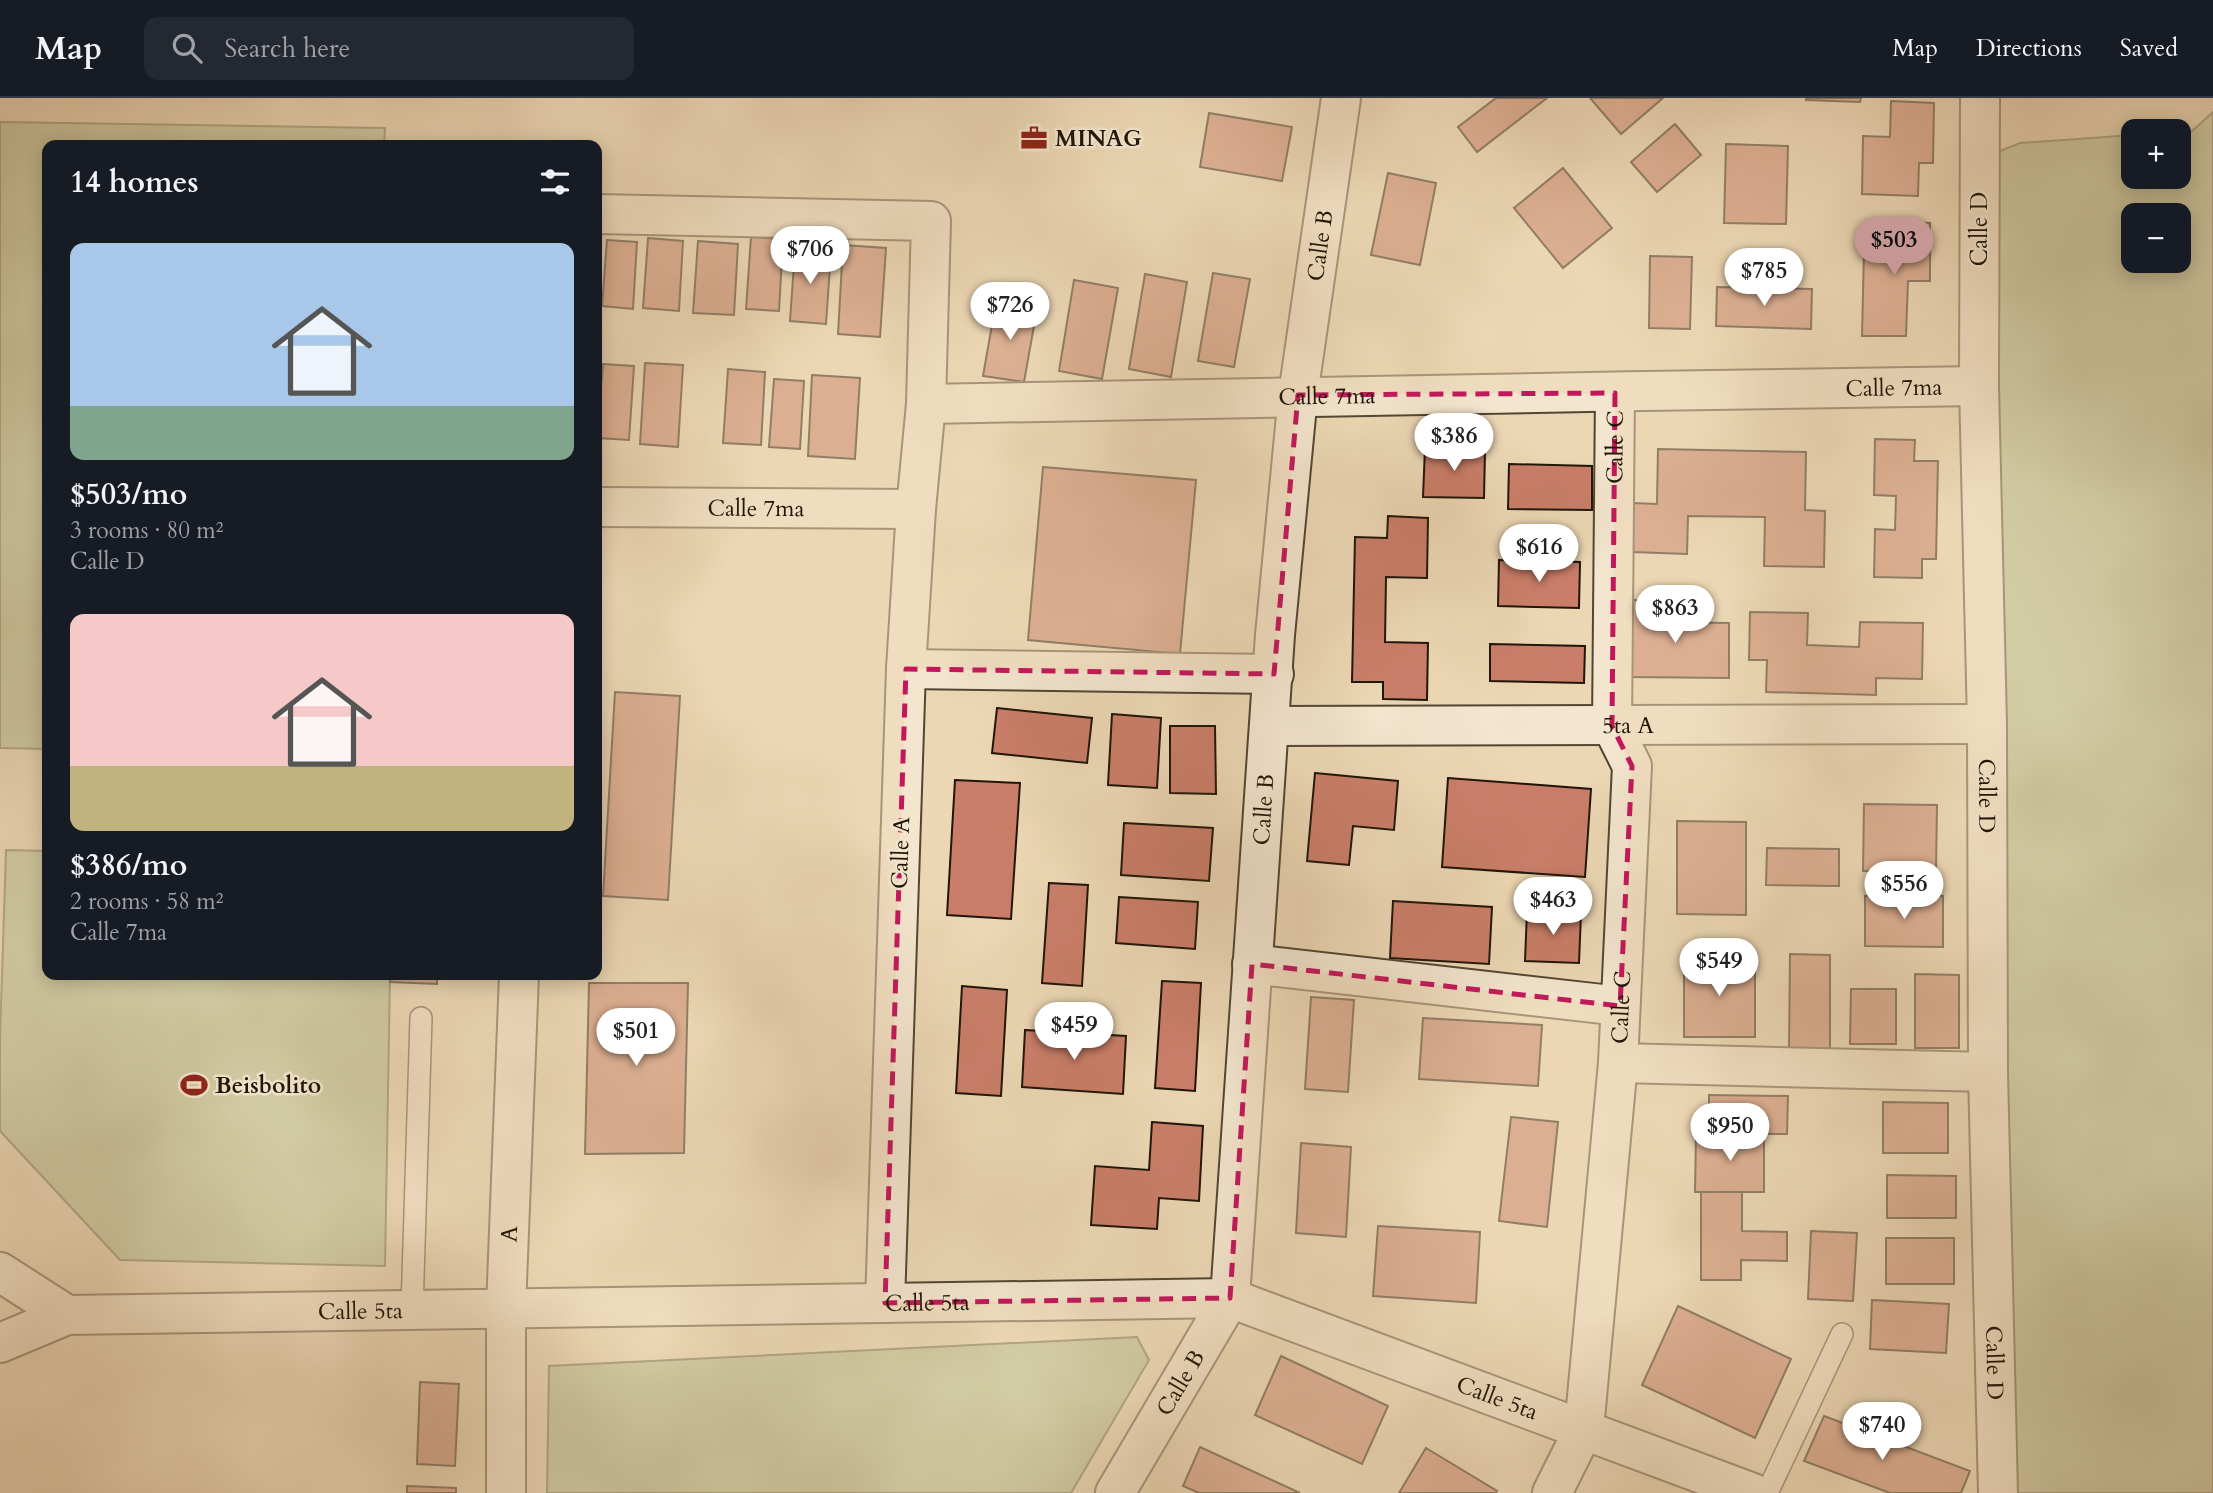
<!DOCTYPE html>
<html lang="en">
<head>
<meta charset="utf-8">
<style>
  :root { --surface:#171b24; --page:#242831; --text:#f1f3f6; --muted:#9ea1a6; --line:#363941; --accent:#c59692 }
  body { margin:0; font-family:Cardo,serif; background:var(--page); color:var(--text); height:100vh; display:flex; flex-direction:column; font-size:26px; white-space:nowrap }
  * { box-sizing:border-box; margin:0 }
  p { font-size:23px; color:var(--muted) }
  .icon { flex:none; width:38px; height:38px; fill:none; stroke:currentColor; stroke-width:2; stroke-linecap:round; stroke-linejoin:round }
  .map { position:relative; flex:1; overflow:hidden }
  .details { position:absolute; left:42px; top:42px; width:560px; height:840px; display:flex; flex-direction:column; background:var(--surface); border-radius:14px; box-shadow:0 4px 18px #0003 }
  .details>* { flex:none }
  .tools { position:absolute; left:2121px; top:21px; display:grid; gap:14px }
  .tools a { display:grid; place-items:center; width:70px; height:70px; border-radius:14px; background:var(--surface); box-shadow:0 4px 18px #0003; font-size:35px }
  .price { position:absolute; translate:-50% -60px; padding:0 16px; border-radius:24px; background:#fff; color:#222; font-size:23px; line-height:46px; filter:drop-shadow(0 2px 4px #0008) }
  .price::after { content:''; position:absolute; left:50%; top:42px; width:21px; height:16px; margin-left:-10px; background:inherit; clip-path:polygon(0 0,100% 0,50% 100%) }
  .price.selected { background:var(--accent); color:#111 }
  ul { padding:0; list-style:none }
  li { display:grid; align-content:center; gap:14px; height:371px; padding:0 28px }
  li span { display:grid; place-items:center; height:217px; border-radius:14px; color:#555 }
  li>.icon { margin-inline-start:auto }
  span .icon { width:126px; height:126px; fill:#fffc; stroke-width:1 }
  li b { font-size:30px }
  h2 { display:flex; justify-content:space-between; align-items:center; height:84px; padding:0 28px; font-size:30px }
  header { display:flex; align-items:center; gap:42px; box-sizing:border-box; height:98px; padding:0 35px; background:var(--surface); border-bottom:2px solid var(--line) }
  header strong { font-size:33px }
  nav { display:flex; gap:38px; margin-inline-start:auto; font-size:24px }
  .search { width:490px; height:63px; background:var(--page); display:flex; align-items:center; gap:18px; box-sizing:border-box; padding:0 24px; border-radius:14px; color:var(--muted); font-size:26px }
  .map>svg:first-child { display:block }
  .green { fill:#b2bf91; stroke:#686a4c; stroke-width:2; fill-rule:evenodd }
  .building { fill:#ca7e69; stroke:#1f1508; stroke-width:2 }
  .lines { fill:none; stroke-linecap:round; stroke-linejoin:round }
  .service-casing { stroke:#524633; stroke-width:24 }
  .minor-casing { stroke:#524633; stroke-width:42 }
  .tertiary-casing { stroke:#524633; stroke-width:42 }
  .service { stroke:#f3e5ce; stroke-width:21 }
  .minor { stroke:#f3e5ce; stroke-width:38 }
  .tertiary { stroke:#f3e5ce; stroke-width:38 }
  .marked { fill:none; stroke:#c2185b; stroke-width:5; stroke-dasharray:14 9; stroke-linejoin:round }
  .labels { text-anchor:middle; stroke-width:5; stroke-linejoin:round; paint-order:stroke }
  .poi-label { font-size:23px; font-weight:bold; fill:#1f1508; stroke:#f3e5ce; text-anchor:start }
  .street-label { font-size:23px; fill:#1f1508; stroke:#f3e5ce }
</style>
</head>
<body>
<header>
<strong>Map</strong>
<div class="search"><svg class="icon" aria-label="search" viewBox="0 0 24 24"><circle cx="10" cy="10" r="6"/><path d="M15 15l6 6"/></svg>Search here</div>
<nav><a>Map</a><a>Directions</a><a>Saved</a></nav>
</header>
<div class="map">
<svg width="2213" height="1395" viewBox="0 0 2213 1395">
  <rect width="100%" height="100%" fill="#ecd7b4"/>
  <filter id="stains"><feTurbulence type="fractalNoise" baseFrequency=".00286" numOctaves="4"/><feColorMatrix values="0 0 0 0 .2 0 0 0 0 .09 0 0 0 0 .02 0 0 0 .5 -.17"/></filter>
  <radialGradient id="worn" r=".72"><stop offset=".6" stop-color="#630" stop-opacity="0"/><stop offset="1" stop-color="#630" stop-opacity=".3"/></radialGradient>
  <path class="green" d="M2213 14V1395H1998L1990 57 2020 45 2133 37V79H2179V35L2191 34ZM2133 117H2179V163H2133Z
    M0 24 385 30 384 47H47V651L0 650Z
    M6 752 47 753V877H390L385 1168 120 1162 0 1033V940Z
    M1137 1239 1149 1262 1071 1395H547L549 1268Z"/>
  <path class="building" d="M1496 0H1547L1477 54 1458 29Z
    M1590 0H1663L1621 36Z
    M1806 0H1861L1860 4 1806 2Z
    M1891 3 1934 5 1933 65H1919L1918 98 1862 96 1863 38 1890 39Z
    M1209 15 1292 29 1282 83 1200 69Z
    M1675 26 1701 57 1657 94 1631 64Z
    M1726 46 1788 48 1786 126 1724 125Z
    M1563 70 1612 130 1563 170 1514 110Z
    M1388 75 1436 85 1420 167 1371 157Z
    M1885 124 1930 125V183H1908L1906 238H1862L1864 152H1885Z
    M751 139 783 141 779 213 746 211Z
    M648 140 683 143 679 213 643 210Z
    M607 142 637 144 633 211 602 208Z
    M698 143 738 146 734 217 693 215Z
    M843 147 886 150 880 239 838 236Z
    M795 151 831 154 826 226 790 223Z
    M1650 158 1692 159 1690 231 1649 230Z
    M1213 175 1250 181 1234 269 1198 263Z
    M1145 176 1187 184 1171 279 1129 271Z
    M1074 182 1118 190 1102 281 1059 273Z
    M1717 189 1812 191 1811 231 1716 228Z
    M996 204 1037 211 1024 284 983 278Z
    M645 265 683 267 678 349 640 346Z
    M603 266 634 268 629 342 597 340Z
    M728 271 765 274 761 347 723 345Z
    M812 277 860 280 855 361 808 358Z
    M774 281 804 283 800 351 769 349Z
    M1875 341 1915 342 1914 363H1938L1936 461H1922V480L1874 479 1875 431 1895 432 1896 398 1874 397Z
    M1425 350 1485 351 1484 400 1423 399Z
    M1658 351 1806 354 1805 412 1825 413 1824 469 1764 468 1765 419 1688 418 1687 456 1632 454 1633 405 1657 406Z
    M1509 366 1592 368V412L1508 411Z
    M1043 369 1196 382 1180 556 1028 542Z
    M1388 418 1428 420 1427 480 1386 479 1385 544 1428 545 1427 602 1383 601V584H1352L1355 439 1387 440Z
    M1499 462 1580 464 1579 510 1498 508Z
    M1629 502H1664V524L1729 525V580L1629 579Z
    M1750 514 1808 515 1807 547 1859 549 1860 524 1923 525 1922 581 1876 580V597L1766 594 1767 562H1749Z
    M1490 546 1585 548 1584 585 1490 583Z
    M615 594 680 598 668 802 603 798Z
    M997 610 1092 620 1087 665 992 655Z
    M1112 616 1161 620 1157 690 1108 687Z
    M1170 628H1215L1216 696 1170 695Z
    M1315 675 1398 683 1394 732 1353 728 1349 767 1307 763Z
    M1448 680 1591 691 1585 779 1442 769Z
    M955 682 1020 685 1011 821 947 817Z
    M1864 706 1937 707 1936 773H1863Z
    M1677 723 1746 724V817L1677 816Z
    M1124 725 1213 730 1209 783 1121 777Z
    M1767 750 1839 751V788L1766 787Z
    M1049 785 1088 787 1082 888 1042 885Z
    M1865 798H1943V849L1865 848Z
    M1119 799 1198 804 1195 851 1116 845Z
    M1393 803 1492 809 1489 866 1390 860Z
    M1527 813 1581 816 1579 865 1525 863Z
    M1790 856 1830 857V954H1789Z
    M1684 861 1755 862V939H1684Z
    M1915 876 1959 877V950H1915Z
    M390 877H437V886L390 884Z
    M1162 883 1201 885 1195 993 1155 990Z
    M589 885H688L684 1055 585 1056Z
    M962 888 1007 892 1001 998 956 995Z
    M1851 891H1896V946H1850Z
    M1311 899 1354 902 1348 994 1305 991Z
    M1423 920 1542 927 1538 988 1419 981Z
    M1025 932 1126 938 1123 996 1022 989Z
    M1709 997 1788 998 1787 1036H1709Z
    M1883 1004 1948 1005V1055H1883Z
    M1511 1019 1558 1024 1547 1129 1499 1123Z
    M1152 1024 1203 1028 1199 1103 1159 1100 1157 1131 1091 1127 1095 1068 1149 1072Z
    M1696 1035 1764 1036V1094H1695Z
    M1301 1045 1351 1049 1346 1139 1296 1135Z
    M1887 1077 1956 1078V1120H1887Z
    M1701 1094H1742V1133L1787 1134V1163L1741 1162V1182H1701Z
    M1378 1128 1480 1134 1476 1205 1373 1198Z
    M1811 1133 1857 1135 1853 1203 1808 1201Z
    M1886 1140H1954V1186H1886Z
    M1872 1202 1949 1206 1946 1255 1870 1251Z
    M1678 1208 1791 1261 1755 1340 1642 1287Z
    M1281 1258 1388 1308 1362 1366 1255 1317Z
    M420 1284 459 1286 455 1368 417 1366Z
    M1824 1318 1970 1373 1961 1395H1890L1804 1363Z
    M1200 1349 1300 1395H1199L1183 1388Z
    M1426 1350 1497 1393 1496 1395H1399Z
    M407 1388 456 1390V1395H407Z"/>
  <g class="lines">
    <g class="service-casing">
      <path id="service" d="M412 1212 421 920
        M1767 1395 1842 1236"/>
    </g>
    <g class="minor-casing">
      <g id="minor">
        <path id="s1" d="M1980 0 1979 288 1987 626 1988 974 1998 1395"/>
        <path d="M597 116 931 123 926 306 916 411 906 571 885 1205"/>
        <path id="s2" d="M926 306C1277 297 1628 294 1979 288"/>
        <path id="s3" d="M597 409 916 411"/>
        <path d="M906 571 1274 576"/>
        <path id="s4" d="M1269 628 1987 626"/>
        <path d="M1252 866 1620 908"/>
        <path d="M1618 965 1988 974"/>
        <path id="s5" d="M506 1395V1210L519 877"/>
        <path id="s6" d="M1115 1395 1230 1200 1275 537 1298 297 1341 0"/>
        <path id="s7" d="M1552 1395 1584 1331 1618 965 1632 668 1612 628 1615 295"/>
      </g>
    </g>
    <g class="tertiary-casing">
      <g id="tertiary">
        <path d="M0 1174 67 1217"/>
        <path id="s8" d="M0 1245 67 1217 1230 1200 1753 1395"/>
      </g>
    </g>
    <use href="#service" class="service"/>
    <use href="#minor" class="minor"/>
    <use href="#tertiary" class="tertiary"/>
  </g>
  <path d="M0 0H2213V1395H0ZM1615 295 1612 628 1632 668 1620 908 1252 866 1230 1200 885 1205 906 571 1274 576 1298 297Z" fill="#ecd7b4" fill-opacity=".55" fill-rule="evenodd"/>
  <path class="marked" d="M1615 295 1612 628 1632 668 1620 908 1252 866 1230 1200 885 1205 906 571 1274 576 1298 297Z"/>
  <defs>
    <g id="office-bare" transform="scale(2.1)"><path d="M-6-3h4V-5.5h4V-3h4V5H-6ZM-1-4.5V-3h2v-1.5ZM-6 0V1H6V0Z" fill="#8f2418" stroke="#f3e5ce" stroke-width="2.5" paint-order="stroke"/></g>
    <g id="stadium-bare" transform="scale(2.1)"><path d="M0-5a6.5 5 0 1 0 0 10a6.5 5 0 1 0 0-10ZM-3.5-1.8h7v3.6h-7Z" fill="#8f2418" stroke="#f3e5ce" stroke-width="2.5" paint-order="stroke"/></g>
  </defs>
  <g fill-rule="evenodd">
    <use href="#office-bare" x="1034" y="40"/>
    <use href="#stadium-bare" x="194" y="987"/>
  </g>
  <g class="labels">
    <g class="poi-label">
      <text x="1055" y="48">MINAG</text>
      <text x="215" y="995">Beisbolito</text>
    </g>
    <g class="street-label">
      <text transform="translate(1979 131) rotate(-90)" y="8">Calle D</text>
      <text dy="8" stroke="none"><textPath href="#s6" startOffset="1283">Calle B</textPath></text>
      <text dy="8" stroke="none"><textPath href="#s2" startOffset="968">Calle 7ma</textPath></text>
      <text dy="8" stroke="none"><textPath href="#s2" startOffset="401">Calle 7ma</textPath></text>
      <text dy="8" stroke="none"><textPath href="#s7" startOffset="1060">Calle C</textPath></text>
      <text dy="8" stroke="none"><textPath href="#s3" startOffset="159">Calle 7ma</textPath></text>
      <text dy="8" stroke="none"><textPath href="#s4" startOffset="359">5ta A</textPath></text>
      <text dy="8" stroke="none"><textPath href="#s1" startOffset="698">Calle D</textPath></text>
      <text dy="8" stroke="none"><textPath href="#s6" startOffset="716">Calle B</textPath></text>
      <text transform="translate(900 755) rotate(-88)" y="8">Calle A</text>
      <text dy="8" stroke="none"><textPath href="#s7" startOffset="495">Calle C</textPath></text>
      <text dy="8" stroke="none"><textPath href="#s5" startOffset="259">A</textPath></text>
      <text dy="8" stroke="none"><textPath href="#s8" startOffset="933">Calle 5ta</textPath></text>
      <text dy="8" stroke="none"><textPath href="#s8" startOffset="366">Calle 5ta</textPath></text>
      <text dy="8" stroke="none"><textPath href="#s1" startOffset="1265">Calle D</textPath></text>
      <text dy="8" stroke="none"><textPath href="#s6" startOffset="128">Calle B</textPath></text>
      <text dy="8" stroke="none"><textPath href="#s8" startOffset="1521">Calle 5ta</textPath></text>
    </g>
  </g>
  <rect width="100%" height="100%" filter="url(#stains)"/>
  <rect width="100%" height="100%" fill="url(#worn)"/>
</svg>
<div class="tools">
<a>+</a>
<a>−</a>
</div>
<b class="price selected" style="left:1894px;top:179px">$503</b>
<b class="price" style="left:810px;top:188px">$706</b>
<b class="price" style="left:1764px;top:210px">$785</b>
<b class="price" style="left:1010px;top:244px">$726</b>
<b class="price" style="left:1454px;top:375px">$386</b>
<b class="price" style="left:1539px;top:486px">$616</b>
<b class="price" style="left:1675px;top:547px">$863</b>
<b class="price" style="left:1904px;top:823px">$556</b>
<b class="price" style="left:1553px;top:839px">$463</b>
<b class="price" style="left:1719px;top:900px">$549</b>
<b class="price" style="left:1074px;top:964px">$459</b>
<b class="price" style="left:636px;top:970px">$501</b>
<b class="price" style="left:1730px;top:1065px">$950</b>
<b class="price" style="left:1882px;top:1364px">$740</b>
<section class="details">
<h2>14 homes<svg class="icon" aria-label="filters" viewBox="0 0 24 24"><path d="M4 7h16M4 17h16"/><circle cx="9" cy="7" r="2"/><circle cx="15" cy="17" r="2"/></svg></h2>
<ul>
<li><span style="background:linear-gradient(#a9c7e8 75%,#7fa58c 0)"><svg class="icon" aria-label="home" viewBox="0 0 24 24"><path d="M3 11l9-7 9 7M6 9v11h12V9"/></svg></span><div><b>$503/mo</b><p>3 rooms · 80 m²</p><p>Calle D</p></div></li>
<li><span style="background:linear-gradient(#f6c9c9 70%,#c2b280 0)"><svg class="icon" aria-label="home" viewBox="0 0 24 24"><path d="M3 11l9-7 9 7M6 9v11h12V9"/></svg></span><div><b>$386/mo</b><p>2 rooms · 58 m²</p><p>Calle 7ma</p></div></li>
</ul>
</section>
</div>
</body>
</html>
